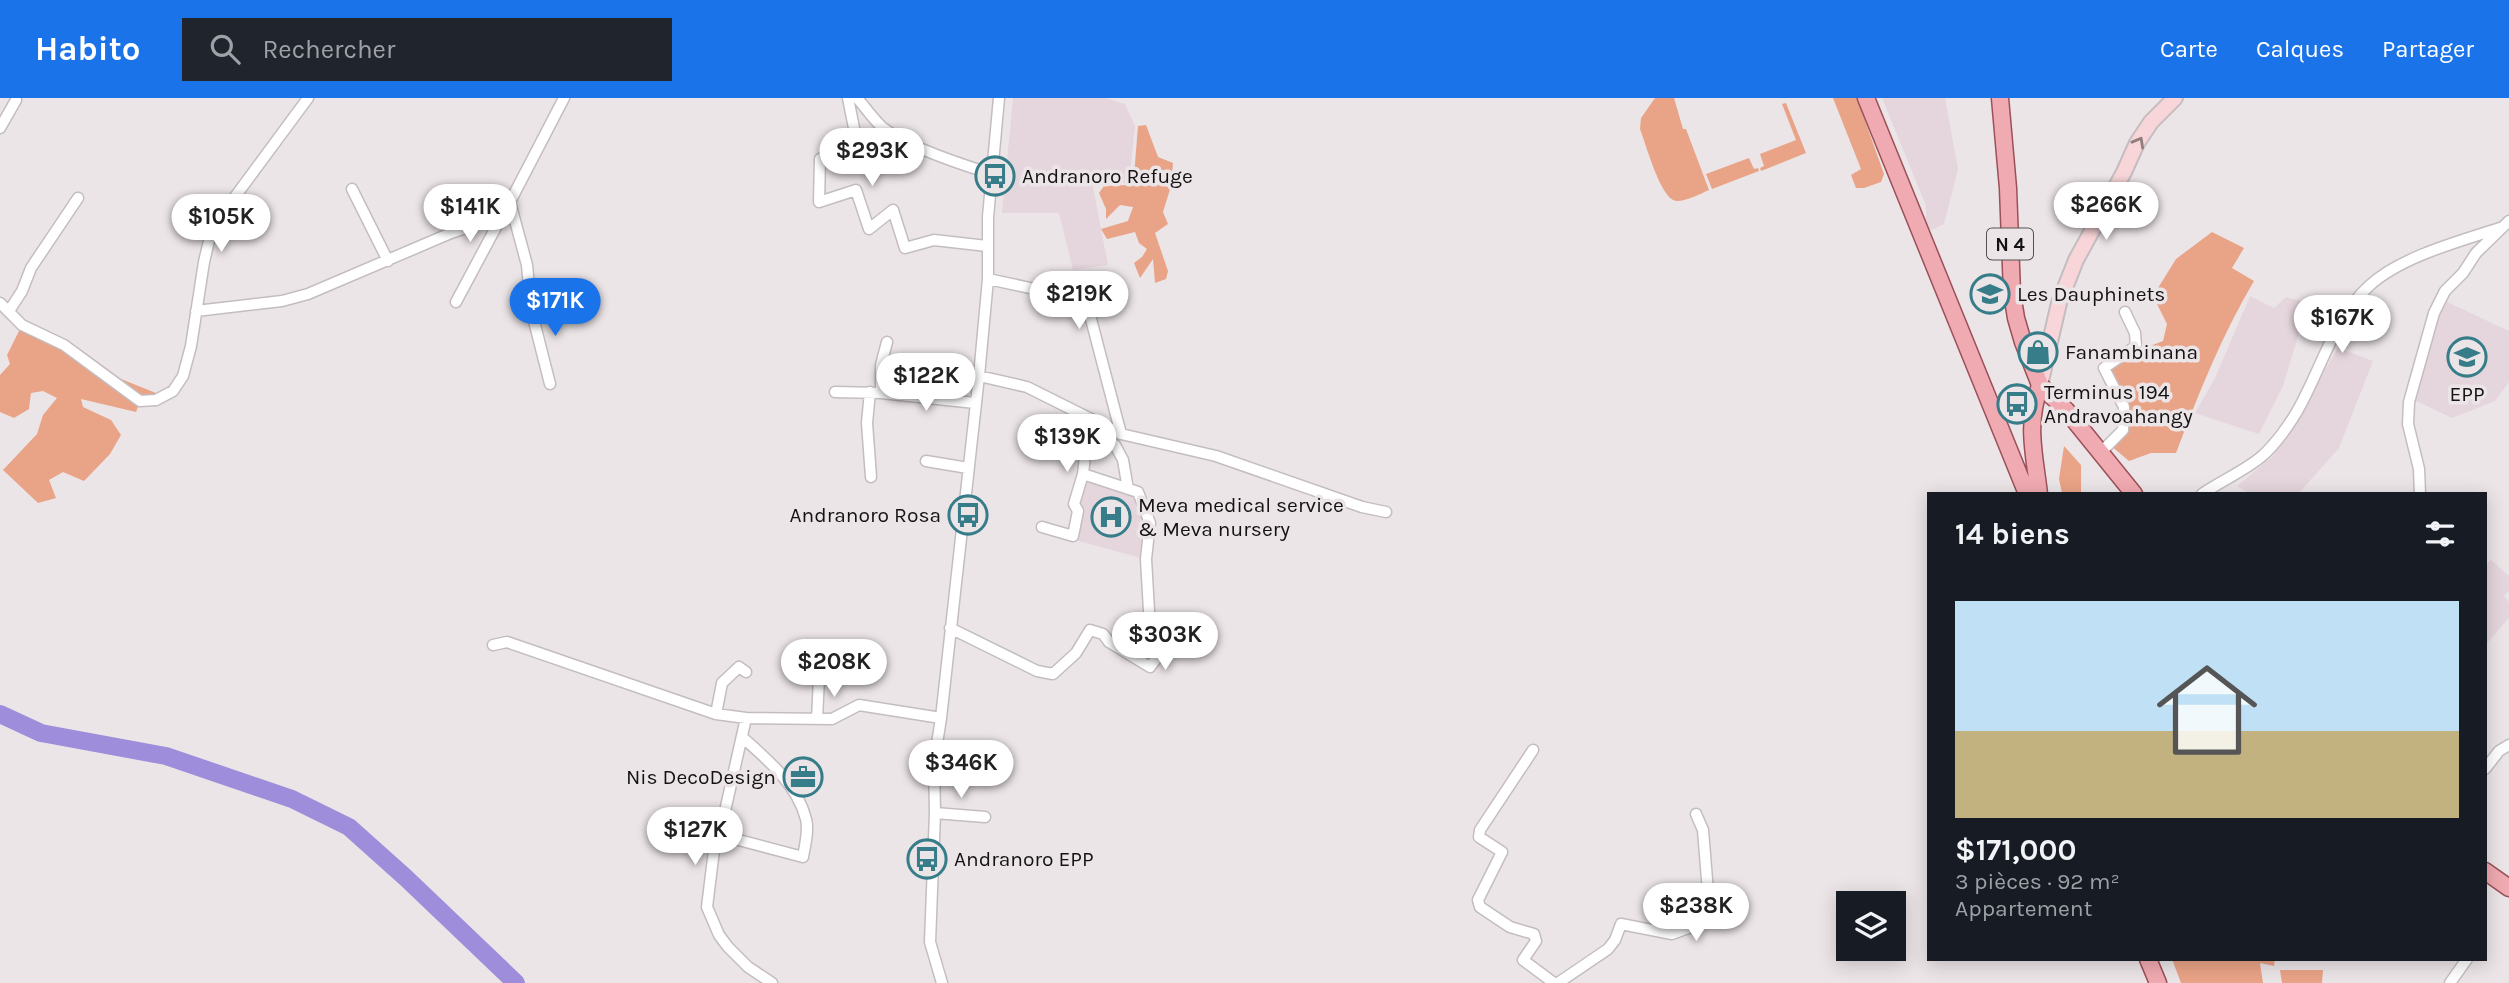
<!DOCTYPE html>
<html lang="fr">
<head>
<meta charset="utf-8">
<style>
  :root { --surface:#171b24; --page:#20242c; --text:#f1f3f6; --muted:#9ea1a6; --line:#363941; --accent:#1a73e8 }
  body { margin:0; font-family:Karla,sans-serif; background:var(--page); color:var(--text); height:100vh; display:flex; flex-direction:column; font-size:26px; white-space:nowrap }
  * { box-sizing:border-box; margin:0 }
  p { font-size:23px; color:var(--muted) }
  .icon { flex:none; width:38px; height:38px; fill:none; stroke:currentColor; stroke-width:2; stroke-linecap:round; stroke-linejoin:round }
  .map { position:relative; flex:1; overflow:hidden }
  .drawer { position:absolute; left:1927px; top:394px; width:560px; height:469px; display:flex; flex-direction:column; background:var(--surface); border-radius:0px; box-shadow:0 4px 18px #0003 }
  .drawer>* { flex:none }
  .fabs { position:absolute; left:1836px; top:793px; display:grid; gap:14px }
  .fabs a { display:grid; place-items:center; width:70px; height:70px; border-radius:0px; background:var(--surface); box-shadow:0 4px 18px #0003; font-size:35px }
  .price { position:absolute; translate:-50% -60px; padding:0 16px; border-radius:24px; background:#fff; color:#222; font-size:23px; line-height:46px; filter:drop-shadow(0 2px 4px #0008) }
  .price::after { content:''; position:absolute; left:50%; top:42px; width:21px; height:16px; margin-left:-10px; background:inherit; clip-path:polygon(0 0,100% 0,50% 100%) }
  .price.selected { background:var(--accent); color:#fff }
  ul { padding:0; list-style:none }
  li { display:grid; align-content:center; gap:14px; height:371px; padding:0 28px }
  li+li { border-top:2px solid var(--line) }
  li span { display:grid; place-items:center; height:217px; border-radius:0px; color:#555 }
  li>.icon { margin-inline-start:auto }
  span .icon { width:126px; height:126px; fill:#fffc; stroke-width:1 }
  li b { font-size:30px }
  h2 { display:flex; justify-content:space-between; align-items:center; height:84px; padding:0 28px; font-size:30px }
  header { display:flex; align-items:center; gap:42px; box-sizing:border-box; height:98px; padding:0 35px; background:var(--accent); color:#fff }
  header strong { font-size:33px }
  nav { display:flex; gap:38px; margin-inline-start:auto; font-size:24px }
  .search { width:490px; height:63px; background:var(--page); display:flex; align-items:center; gap:18px; box-sizing:border-box; padding:0 24px; border-radius:0px; color:var(--muted); font-size:26px }
  .map>svg:first-child { display:block }
  .built { fill:#e5d6dd }
  .green { fill:#e9a386 }
  .lines { fill:none; stroke-linecap:round; stroke-linejoin:round }
  .river { stroke:#9d8dda; stroke-width:18 }
  .street-casing { stroke:#c4bdc0; stroke-width:13 }
  .secondary-casing { stroke:#c4bdc0; stroke-width:18 }
  .primary-casing { stroke:#9c5058; stroke-width:19 }
  .street { stroke:#fff; stroke-width:10 }
  .secondary { stroke:#f8d5d8; stroke-width:14 }
  .primary { stroke:#f0aab1; stroke-width:16 }
  .oneway { stroke:#917d7f }
  .labels { text-anchor:middle; stroke-width:7; stroke-linejoin:round; paint-order:stroke }
  .shield { fill:#ece5e8; stroke:#555153; stroke-width:2 }
  .shield-label { font-size:19px; font-weight:bold; fill:#141213 }
  .poi-label { font-size:21px; fill:#141213; stroke:#ece5e8; text-anchor:start }
</style>
</head>
<body>
<header>
<strong>Habito</strong>
<div class="search"><svg class="icon" aria-label="search" viewBox="0 0 24 24"><circle cx="10" cy="10" r="6"/><path d="M15 15l6 6"/></svg>Rechercher</div>
<nav><a>Carte</a><a>Calques</a><a>Partager</a></nav>
</header>
<div class="map">
<svg width="2509" height="885" viewBox="0 0 2509 885">
  <rect width="100%" height="100%" fill="#ece5e8"/>
  <path class="built" d="M1013 0H1106L1125 6 1135 28 1129 85 1092 84 1108 167 1073 172 1059 115H1002Z
    M1882 0H1945L1958 71 1944 126 1932 132 1926 131V108Z
    M1980 187H1998L1999 205H1981Z
    M2250 198 2274 210 2286 199 2308 205 2283 288 2259 336 2195 315 2215 280Z
    M2443 202 2509 233V284L2495 303 2452 320 2412 301Z
    M2338 250 2373 263 2339 350 2299 395H2248L2237 388 2272 359Z
    M1086 381 1117 392 1124 397H1133L1145 426 1141 460 1075 442 1078 406Z
    M2491 462 2509 478V493L2504 498 2509 504V520L2486 546 2485 467Z"/>
  <path class="green" d="M1655 0H1674L1683 31H1686L1709 92C1700 96 1687 103 1677 103 1661 103 1646 46 1640 31L1641 20Z
    M1833 0H1857L1884 76 1881 84 1864 90H1856L1851 77 1861 71Z
    M1786 5 1806 55 1761 73 1760 70 1764 68 1760 56 1796 42 1782 6Z
    M1146 27 1158 59 1173 65 1171 88 1163 114 1168 126 1155 135 1168 173 1166 181 1155 185 1153 161 1140 180 1134 165 1142 159 1147 151 1139 145 1135 134 1107 141 1101 131 1128 123 1133 109 1120 107 1106 121V111L1099 95 1104 88 1128 87 1134 78 1138 28Z
    M1749 60 1754 71 1758 70 1759 73 1712 91 1706 76Z
    M2212 134 2244 150 2232 170 2254 183C2222 237 2198 297 2176 355H2151L2129 363 2109 346 2126 330 2124 309 2105 272 2132 255 2163 243 2167 226 2153 198 2176 161Z
    M22 227 84 254 121 281 156 295 140 303 136 314 81 301 83 309 111 322 121 337 110 356 84 383 63 374 49 382 56 400 38 405 3 372 37 336 43 317 57 300 43 293 31 295 29 311 14 320 0 314V277L10 266 7 257Z
    M2064 348 2081 367V395H2062L2059 381Z
    M2172 861H2275L2274 868 2260 865 2263 885H2181Z
    M2280 872H2323L2322 885H2282Z"/>
  <g class="lines">
    <path class="river" d="M0 616 41 635 166 658 292 701 349 729 406 780 516 885"/>
    <g class="street-casing">
      <path id="street" d="M848 0 857 45 820 61 819 104 856 92 869 131 893 112 905 150 934 142 987 148
        M857 0C865 9 873 21 882 29 905 48 963 67 992 76
        M0 30 16 2
        M352 91 388 163
        M510 104 527 167 531 211 550 286
        M988 181 1086 202 1121 336
        M456 204 503 116
        M0 205 22 227 64 247 140 303 156 302 173 293 183 278 191 248 204 164 212 130 308 0
        M9 213 22 193 31 170 78 100
        M196 213 282 203 308 196 451 135 495 120 510 104 564 0
        M979 278 1027 289 1121 336 1216 358 1362 409 1386 414
        M835 294 881 295 975 305
        M870 294 867 325 871 379
        M881 295V267L887 244
        M1093 322 1097 331 1094 338 1115 347 1123 362 1128 391
        M2101 354 2123 332 2124 309 2104 270 2136 248 2135 235 2125 214
        M926 363 968 370
        M2202 396C2221 383 2244 373 2261 359 2275 347 2291 325 2300 308 2322 268 2335 219 2369 188 2400 159 2460 143 2500 130
        M2420 396 2419 371 2408 326 2409 304 2434 215 2445 193 2463 175 2476 155 2509 123
        M1042 429 1073 438 1078 413 1074 406 1083 376 1087 340 1093 322
        M950 530 1037 573 1053 576 1076 555 1090 532 1103 536 1109 544 1150 569 1156 561 1150 530 1146 461 1150 425 1138 394 1083 376
        M493 547 507 544 716 616 746 620 832 621 859 607 941 620
        M716 616 722 585 739 569 746 574
        M746 620 725 713 716 736 707 809 719 837 728 849 748 869 772 885
        M817 621 819 580
        M1533 652 1480 732 1479 739 1502 754 1478 802 1480 809 1510 829 1534 836 1536 843 1523 862 1554 885
        M2485 671 2499 653 2509 647
        M935 715 985 719
        M716 736 803 759C805 747 809 732 806 721 797 686 767 661 742 639
        M942 885 930 844 935 715 934 665 941 620 979 278 988 181V119L999 0
        M1558 885 1608 851 1615 842 1621 826 1672 836 1708 823 1710 819 1703 732 1696 716
        M2450 885 2467 861"/>
    </g>
    <g class="secondary-casing">
      <path id="secondary" d="M2040 287 2059 205 2076 162 2124 74 2137 45 2151 24 2175 0"/>
    </g>
    <g class="primary-casing">
      <path id="primary" d="M1866 0 2027 396
        M2000 0 2008 90 2012 195 2016 220 2023 244 2040 287 2066 312 2134 396
        M2039 396C2034 353 2026 328 2040 287
        M2485 773 2509 790
        M2148 861 2158 885"/>
    </g>
    <use href="#street" class="street"/>
    <use href="#secondary" class="secondary"/>
    <use href="#primary" class="primary"/>
  </g>
  <defs><path id="oneway-chevron" d="M-2-3.5L2.5 0L-2 3.5" fill="none" stroke-width="1.6" stroke-linecap="round" stroke-linejoin="round" transform="scale(1.75)"/></defs>
  <use class="oneway" href="#oneway-chevron" transform="translate(2139 44) rotate(-61)"/>
  <defs>
    <g id="bus-ring" transform="scale(2.0125)"><circle r="9.5" fill="#ece5e8" stroke="#377d89" stroke-width="1.5"/><path d="M-5-6H5V4H4V6H2V4H-2V6H-4V4H-5ZM-3.5-4V0h7V-4ZM-3.5 1.2v1.5H-2V1.2ZM2 1.2v1.5H3.5V1.2Z" fill="#377d89"/></g>
    <g id="school-ring" transform="scale(2.0125)"><circle r="9.5" fill="#ece5e8" stroke="#377d89" stroke-width="1.5"/><path d="M0-5L7-2L0 1L-7-2ZM-4 1L0 2.5L4 1V4Q0 6-4 4Z" fill="#377d89"/></g>
    <g id="shop-ring" transform="scale(2.0125)"><circle r="9.5" fill="#ece5e8" stroke="#377d89" stroke-width="1.5"/><path d="M-5-2.5h2.3a2.7 3.5 0 0 1 5.4 0H5L5.5 6h-11ZM-1.5-2.5h3a1.5 2.3 0 0 0-3 0Z" fill="#377d89"/></g>
    <g id="hospital-ring" transform="scale(2.0125)"><circle r="9.5" fill="#ece5e8" stroke="#377d89" stroke-width="1.5"/><path d="M-5-5h3v3.5h4V-5h3V5h-3V1.5h-4V5h-3Z" fill="#377d89"/></g>
    <g id="office-ring" transform="scale(2.0125)"><circle r="9.5" fill="#ece5e8" stroke="#377d89" stroke-width="1.5"/><path d="M-6-3h4V-5.5h4V-3h4V5H-6ZM-1-4.5V-3h2v-1.5ZM-6 0V1H6V0Z" fill="#377d89"/></g>
  </defs>
  <g fill-rule="evenodd">
    <use href="#bus-ring" x="995" y="78"/>
    <use href="#school-ring" x="1990" y="196"/>
    <use href="#shop-ring" x="2038" y="254"/>
    <use href="#school-ring" x="2467" y="259"/>
    <use href="#bus-ring" x="2017" y="306"/>
    <use href="#bus-ring" x="968" y="417"/>
    <use href="#hospital-ring" x="1111" y="419"/>
    <use href="#office-ring" x="803" y="679"/>
    <use href="#bus-ring" x="927" y="761"/>
  </g>
  <g class="labels">
    <rect class="shield" x="1987" y="130.5" width="46" height="31" rx="5"/>
    <g class="shield-label">
      <text x="2010" y="153">N 4</text>
    </g>
    <g class="poi-label">
      <text x="1022" y="85">Andranoro Refuge</text>
      <text x="2017" y="203">Les Dauphinets</text>
      <text x="2065" y="261">Fanambinana</text>
      <text x="2044" y="301">Terminus 194<tspan x="2044" dy="24">Andravoahangy</tspan></text>
      <text x="2467" y="303" text-anchor="middle">EPP</text>
      <text x="1138" y="414">Meva medical service<tspan x="1138" dy="24">&amp; Meva nursery</tspan></text>
      <text x="941" y="424" text-anchor="end">Andranoro Rosa</text>
      <text x="776" y="686" text-anchor="end">Nis DecoDesign</text>
      <text x="954" y="768">Andranoro EPP</text>
    </g>
  </g>
</svg>
<div class="fabs">
<a><svg class="icon" aria-label="layers" viewBox="0 0 24 24"><path d="M12 4l9 5-9 5-9-5zM3 14l9 5 9-5"/></svg></a>
</div>
<b class="price" style="left:872px;top:90px">$293K</b>
<b class="price" style="left:2106px;top:144px">$266K</b>
<b class="price" style="left:470px;top:146px">$141K</b>
<b class="price" style="left:221px;top:156px">$105K</b>
<b class="price" style="left:1079px;top:233px">$219K</b>
<b class="price selected" style="left:555px;top:240px">$171K</b>
<b class="price" style="left:2342px;top:257px">$167K</b>
<b class="price" style="left:926px;top:315px">$122K</b>
<b class="price" style="left:1067px;top:376px">$139K</b>
<b class="price" style="left:1165px;top:574px">$303K</b>
<b class="price" style="left:834px;top:601px">$208K</b>
<b class="price" style="left:961px;top:702px">$346K</b>
<b class="price" style="left:695px;top:769px">$127K</b>
<b class="price" style="left:1696px;top:845px">$238K</b>
<section class="drawer">
<h2>14 biens<svg class="icon" aria-label="filters" viewBox="0 0 24 24"><path d="M4 7h16M4 17h16"/><circle cx="9" cy="7" r="2"/><circle cx="15" cy="17" r="2"/></svg></h2>
<ul>
<li><span style="background:linear-gradient(#bfe0f5 60%,#c2b280 0)"><svg class="icon" aria-label="home" viewBox="0 0 24 24"><path d="M3 11l9-7 9 7M6 9v11h12V9"/></svg></span><div><b>$171,000</b><p>3 pièces · 92 m²</p><p>Appartement</p></div></li>
</ul>
</section>
</div>
</body>
</html>
